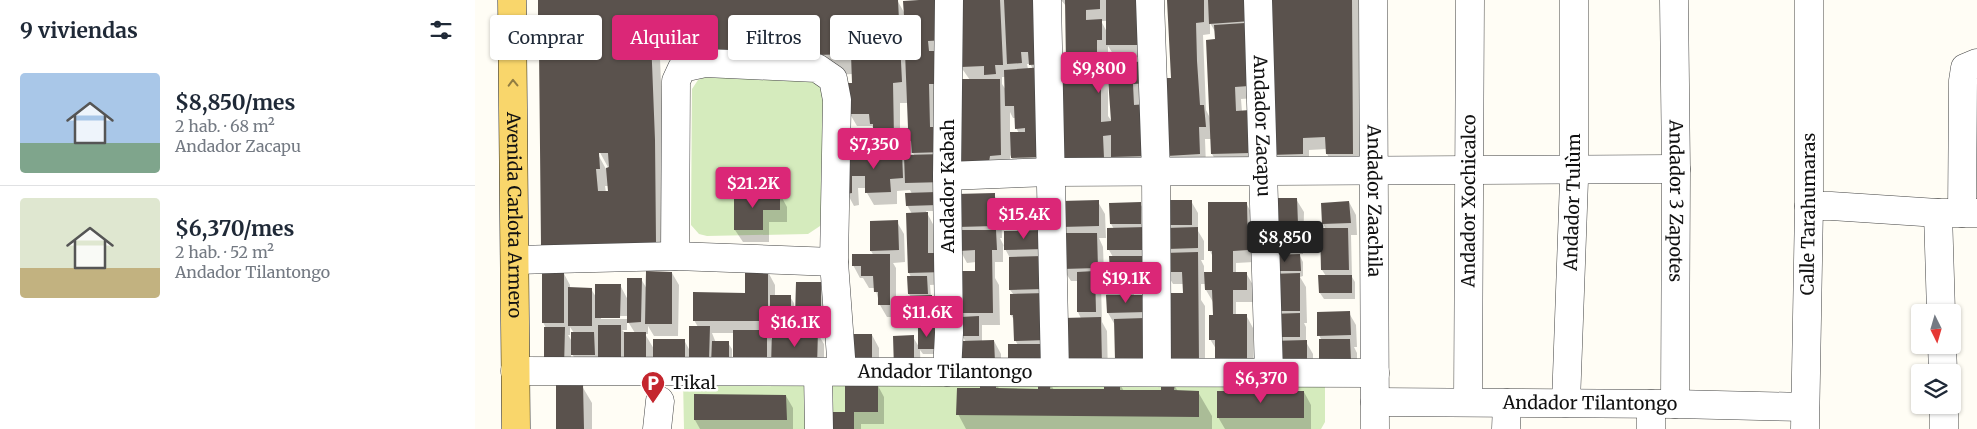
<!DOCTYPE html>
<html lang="es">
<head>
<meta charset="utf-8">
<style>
  :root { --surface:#fff; --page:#f6f6f7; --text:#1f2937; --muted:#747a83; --line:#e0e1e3; --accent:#db2777 }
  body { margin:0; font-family:Merriweather,serif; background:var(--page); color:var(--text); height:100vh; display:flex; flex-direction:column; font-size:19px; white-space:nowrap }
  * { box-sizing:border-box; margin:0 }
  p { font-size:16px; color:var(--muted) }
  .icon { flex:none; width:28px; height:28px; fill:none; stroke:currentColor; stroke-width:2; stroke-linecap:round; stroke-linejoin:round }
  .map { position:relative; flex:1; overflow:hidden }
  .sheet { display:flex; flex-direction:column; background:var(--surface); width:475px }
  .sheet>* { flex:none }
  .banner { position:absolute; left:15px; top:15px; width:475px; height:45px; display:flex; gap:10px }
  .needle { width:32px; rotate:175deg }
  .tools { position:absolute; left:1436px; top:304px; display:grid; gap:10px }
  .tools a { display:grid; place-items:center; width:50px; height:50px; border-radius:5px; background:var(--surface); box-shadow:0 1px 4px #0004; font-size:25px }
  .price { position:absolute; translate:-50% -42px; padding:0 11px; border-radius:5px; background:var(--accent); color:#fff; font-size:16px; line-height:32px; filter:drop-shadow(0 1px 2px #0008) }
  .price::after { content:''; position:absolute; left:50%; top:30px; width:15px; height:11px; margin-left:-8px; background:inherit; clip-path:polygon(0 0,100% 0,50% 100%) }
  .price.current { background:#222; color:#fff }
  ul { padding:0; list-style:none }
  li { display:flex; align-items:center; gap:15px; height:125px; padding:0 20px }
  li+li { border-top:1px solid var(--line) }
  li span { display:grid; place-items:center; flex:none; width:140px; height:100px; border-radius:5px; color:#555 }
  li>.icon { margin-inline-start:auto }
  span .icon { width:60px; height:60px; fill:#fffc; stroke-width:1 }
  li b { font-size:21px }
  h2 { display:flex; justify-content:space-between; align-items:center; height:60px; padding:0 20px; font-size:21px }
  .pill { padding:0 18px; border-radius:5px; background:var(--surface); box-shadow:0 1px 4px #0004; font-size:18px; line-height:45px }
  .pill.current { background:var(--accent); color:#fff }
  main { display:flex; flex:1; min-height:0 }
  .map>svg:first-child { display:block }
  .green { fill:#d5ebbd }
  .shadow { fill:#0003; fill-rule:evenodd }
  .building { fill:#5a524d; fill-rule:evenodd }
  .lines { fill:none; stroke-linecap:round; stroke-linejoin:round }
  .minor-casing { stroke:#444; stroke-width:29 }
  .major-casing { stroke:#222; stroke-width:29 }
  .minor { stroke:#fff; stroke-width:28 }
  .major { stroke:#f9d66b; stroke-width:28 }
  .oneway { stroke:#917d42 }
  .labels { text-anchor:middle; stroke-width:5; stroke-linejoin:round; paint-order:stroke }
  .street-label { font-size:18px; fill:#111; stroke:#fff }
  .poi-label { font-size:18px; fill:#111; stroke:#fff; text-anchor:start }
</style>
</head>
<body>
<main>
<section class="sheet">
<h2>9 viviendas<svg class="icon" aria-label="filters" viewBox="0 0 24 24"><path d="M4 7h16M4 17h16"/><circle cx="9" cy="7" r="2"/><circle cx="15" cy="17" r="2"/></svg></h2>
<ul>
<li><span style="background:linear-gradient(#a9c7e8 70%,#7fa58c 0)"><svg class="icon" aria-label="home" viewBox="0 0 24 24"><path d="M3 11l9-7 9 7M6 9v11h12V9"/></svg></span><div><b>$8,850/mes</b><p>2 hab. · 68 m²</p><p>Andador Zacapu</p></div></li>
<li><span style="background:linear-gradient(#dfe7d0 70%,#c2b280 0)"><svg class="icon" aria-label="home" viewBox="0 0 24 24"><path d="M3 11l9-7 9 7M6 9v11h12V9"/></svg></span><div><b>$6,370/mes</b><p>2 hab. · 52 m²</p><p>Andador Tilantongo</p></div></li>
</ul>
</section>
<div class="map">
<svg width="1502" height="429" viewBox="0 0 1502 429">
  <rect width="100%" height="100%" fill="#fffdf5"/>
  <path class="green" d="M233 76 345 81 350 93 348 224 333 234 232 236 224 234 216 225 217 89 223 80Z
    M208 379 850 383V422L846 429H209Z"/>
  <path class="shadow" d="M64 0H422L430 14 445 0 490 21 489 0H581L579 169 544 170 535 155 536 172 493 179 495 80 481 60 465 211H451L459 226 476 284 455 285 456 297 460 303 461 323H435L431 317V297H436L434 294 436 277 434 273 437 214 432 205 437 194 435 190 422 191V204L399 205 392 193 391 188H383L384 205 379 206 372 193 371 155 426 153 428 157 440 156 438 153H434L425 138V150H407L400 138V130L397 126H382L375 114 379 84 378 74 355 75 343 53H322L316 44 319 72 240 59 185 58 189 158 190 260 67 245 88 51 86 34H74L64 17ZM552 64H555L558 69H553ZM527 77H530L531 90 527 84ZM425 103H433L434 129 425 130ZM535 112 538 118H541V128L544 133H535ZM122 147 134 169H131L120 149ZM130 186H134V193H131Z
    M586 0H670L677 57H640L633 46V52H628V68L635 79H697L694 0H781V98L766 99 767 112 781 165 744 166 737 154 736 139H730L731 166 700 168 693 155 688 180 604 184 593 64 591 6ZM626 21H632V32ZM735 23 741 33V41L735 118 731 110 728 35 735 34ZM633 83H635L638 123 633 116Z
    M791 0H888V20H884L885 166H859L852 154V149L834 150V166L801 167Z
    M305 194 312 207V222H294V242H268L260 230Z
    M519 195 526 207 527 238H525L530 248 543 232 539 224 566 202 578 352 543 345 540 340V321L536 315 539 295 535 290V258L528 245V262H520V278L524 285 525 325H507V342L519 341 526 354V374L491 342 487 336 484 313 502 272 501 262 492 263 485 250 483 227Z
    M821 199 829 212 828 254H824L828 262V276L825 277 831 287 832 323H829L831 327V342L838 354V375L796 337V224Z
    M716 201 723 213V231L729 241V260H726L729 266V274H740L738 257 735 251 771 203 778 216 779 262 761 263V273H771L778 285 779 302H761V315H771L778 328 779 374 741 349 735 339 739 316 738 302 731 290V284H726V300L730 306V374L699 375 710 294 709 284H698L691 272 692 228Z
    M623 202 630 214 631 238H624L628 247 629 275H638L636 272 638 257 634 250 639 229 636 224 635 204 665 203 672 216 676 277 657 278 659 281V296L678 324 640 325 633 313 630 280H624L626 285 627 322 632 331 633 377 603 312V281H596L588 269 592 235 587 226Z
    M874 202 881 215 882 235H876L877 277 880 282V299H849L845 293 851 276 847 270 846 230 851 229 848 224Z
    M422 222 429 234 430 262 418 263 421 268V317H412L405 305 400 288H394L388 278H385L378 265 399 256 396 251Z
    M88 272 95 285V289H116L121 297 145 285 153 300 166 279 172 289 197 273 204 285 203 336H179L173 326V334H170L179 349 209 340 215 351 223 327 219 320 271 294 293 272 300 285V297H315L319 303V322H300V331H330L322 317 345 283 353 296V329H340L349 344V379H304L260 333H237L241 343H253L257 349V369L101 361 96 352V380L68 322ZM126 316H152V319H126ZM152 320 160 333H150L147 330H152ZM95 327 99 333 98 343 93 335H95ZM293 333H298V342Z
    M874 313 881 325 882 347H879L882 353V373L847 341 844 335Z
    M444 327 465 354H448L445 350 446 380 427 381 438 337 444 347Z
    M397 335 404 348V380H382Z
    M520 382 525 390H564L575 383 579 390H630L644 383 649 391H687L699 384 703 392H723L737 416V429H491L483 414 506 389Z
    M402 384 409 397V424H386V429H353Z
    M107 386 117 403V429H83Z
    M829 392 836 405V429H750L743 417Z
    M311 396 318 408V429H225L220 420Z"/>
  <path class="building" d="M63 0H423L427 82 418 83 419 138H398V124H395L394 114H374L373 83H377L376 54 342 55 340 33H308L310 56 284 55V51L233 49 232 39 176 38 180 140 181 243 66 246 64 49 87 50 84 17H63ZM124 153H133L134 167 131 168 133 191H123L121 169H125Z
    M444 0H471V40L453 41 454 51H464L465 84H454L455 127H467L468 152 437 153 436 141 426 142 425 129 433 128 430 52H435V31H430L428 1Z
    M487 0H525L528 65H520L521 74 509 75V66L486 67 477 16 488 15Z
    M529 0H571L569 64 554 65 553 52H546L547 63 532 64Z
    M590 0H625V9L611 10V20L627 19V40H622V62H626V122L636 121 632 64 673 61 674 83 658 84 659 105 672 104 675 156 636 157V135L628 136 629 158 589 160 587 63H591Z
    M631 0H670L671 45H631Z
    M692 0H729V22L721 23 722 61 725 105H729L731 127H724L725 154 692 156 681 78H696Z
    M733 0H775L776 21 734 24Z
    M790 0H877L878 154H851L850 137 828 138V154L793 155Z
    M770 23 774 86 760 87 761 111 775 110V153L736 154 731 40 740 39 739 25Z
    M569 67 572 157 536 158 535 132H550V128L540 129 539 106H530L529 70Z
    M481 79H525L526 155 515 156 514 162H482Z
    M427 152 428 178 415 179 416 192 390 193V176H377V193L371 194 369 154Z
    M469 154 470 182 430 183 429 155Z
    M462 192 463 205 431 206 430 193Z
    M259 193H305V210H288V230H259Z
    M520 193V226L482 227 481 194Z
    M794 198H822L823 224 795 225Z
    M567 200V224L537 225V201Z
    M624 200V226L586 227V201Z
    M689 200H717V225H689Z
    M874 201 876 223 847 224 846 203Z
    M666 202V224H635L634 203Z
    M733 202H772L773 250 758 251V272H772V290H758V314H772V362L740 363V340H734V315H738L737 290H730L729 272H737V251H733Z
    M453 212V253H469V272L433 273 431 213Z
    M423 220 424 250 395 251V221Z
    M672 227V250H632V228Z
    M723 227V248L692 249 691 228Z
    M845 228H873L874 270H846Z
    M825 229V248L795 249V230Z
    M483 230H521L522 250H517L518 313H482V271H500V250L484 251Z
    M569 230V249L529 250V231Z
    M587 233H622L623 268 587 269Z
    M723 252 724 362 691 363 690 293H708L707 272H690L689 253Z
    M377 254H415V305H403V292H399L398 276H386V266H377Z
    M825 254 826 271H795L794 255Z
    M568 256V289L534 290V257Z
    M634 256H673V272H635Z
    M67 271H89V323H67Z
    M171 271 197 272V324H170Z
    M270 271H293V321H218V292L270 293Z
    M620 271 621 312H602V272Z
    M825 273V311H795L794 274Z
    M629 274H656V293H629Z
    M843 275H877V293H844Z
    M432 276H452L453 294H433Z
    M152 278H167L166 322 152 323Z
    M321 282H346V317H320Z
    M120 284H146L145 318H120Z
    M93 287 117 288V326H93Z
    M572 293V340L539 341 538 315H535V294Z
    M295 295H316V316H295Z
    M457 295 458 317H430V296Z
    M631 295H671L672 312 632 313Z
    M875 311 876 335 842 336V312Z
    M825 313V337H795L794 314Z
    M504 316V336H486V317Z
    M626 317 627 365 589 366 588 318Z
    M670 318 671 360H640L639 319Z
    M123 325H146V365H123Z
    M214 326H235L234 361H214Z
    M443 326H461L462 349H443Z
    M69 327H90L89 368H69Z
    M258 330H292V361H258Z
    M297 330H343L342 367H296Z
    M96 332H119L120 355H96Z
    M149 332H171V363H149Z
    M374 334H397V368H374Z
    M439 335V368L419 369 418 336Z
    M178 339H210V363H178Z
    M844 339H875L876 361 844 362Z
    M519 340 520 362H487V341Z
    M832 340V363H796L795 341Z
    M237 341H254V364H236Z
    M533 344H569V364L533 365Z
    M505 380 521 381V388L563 389V382H576L575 389H629V381H645V390H686V383H700L699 390 724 391V417L481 415 482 388H505Z
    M370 383H403V412H379V429H352V412H370Z
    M108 384 109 429H81V385Z
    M742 391H829V418H742Z
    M219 394 311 395 312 420H219Z"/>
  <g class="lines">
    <g class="minor-casing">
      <g id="minor">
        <path d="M572 0 580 372"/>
        <path d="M675 0 681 172 682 372"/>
        <path id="s1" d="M783 0 794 373"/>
        <path id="s2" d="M898 0 900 429"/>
        <path id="s3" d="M1199 0 1201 169 1200 404"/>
        <path d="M472 176 576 172 1201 169"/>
        <path d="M1334 206H1356L1463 213H1502"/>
        <path d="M1463 213 1466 312"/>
        <path d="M1487 213 1488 81 1490 68 1502 63"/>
        <path d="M200 256 201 81 207 68 230 63 342 68 358 79 362 100 359 262 367 371"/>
        <path d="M40 260 200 256 359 262"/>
        <path d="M1467 345 1468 372"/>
        <path id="s4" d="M40 371 900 373"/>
        <path d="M343 372 344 429"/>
        <path d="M472 372 474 333 472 176 474 0"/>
        <path id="s5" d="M900 402 1200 404 1330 407"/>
        <path id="s6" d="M993 402 995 0"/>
        <path id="s7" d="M1091 403 1099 180V0"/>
        <path d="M1469 405V429"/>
        <path d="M182 429 185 401"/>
        <path d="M1031 429 1032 403"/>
        <path d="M1176 429V404"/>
        <path id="s8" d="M1330 429 1334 206V0"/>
      </g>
    </g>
    <g class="major-casing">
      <g id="major">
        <path id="s9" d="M37 0 41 429"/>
      </g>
    </g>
    <use href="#minor" class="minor"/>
    <use href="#major" class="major"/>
  </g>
  <defs><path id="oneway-chevron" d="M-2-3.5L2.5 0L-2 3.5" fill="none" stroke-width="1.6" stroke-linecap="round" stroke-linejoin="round" transform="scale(1.25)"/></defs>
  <use class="oneway" href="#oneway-chevron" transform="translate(38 83) rotate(-91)"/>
  <defs>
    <g id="parking-pin" transform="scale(1.25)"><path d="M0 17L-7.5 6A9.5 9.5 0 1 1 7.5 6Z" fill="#c4262e" stroke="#fff"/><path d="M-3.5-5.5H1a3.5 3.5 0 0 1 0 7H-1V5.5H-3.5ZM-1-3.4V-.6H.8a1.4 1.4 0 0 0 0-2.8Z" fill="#fff"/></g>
  </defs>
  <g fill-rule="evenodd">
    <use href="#parking-pin" x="178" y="383"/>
  </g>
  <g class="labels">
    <g class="street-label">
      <text dy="6" stroke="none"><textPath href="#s1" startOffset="126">Andador Zacapu</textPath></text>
      <text transform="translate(473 186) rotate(-90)" y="6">Andador Kabah</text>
      <text dy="6" stroke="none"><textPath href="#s2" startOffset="201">Andador Zaachila</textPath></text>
      <text dy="6" stroke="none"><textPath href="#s6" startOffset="201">Andador Xochicalco</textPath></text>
      <text dy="6" stroke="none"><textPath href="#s7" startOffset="201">Andador Tulùm</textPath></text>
      <text dy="6" stroke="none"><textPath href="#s3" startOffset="201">Andador 3 Zapotes</textPath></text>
      <text dy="6" stroke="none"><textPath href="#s9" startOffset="215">Avenida Carlota Armero</textPath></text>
      <text dy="6" stroke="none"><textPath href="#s8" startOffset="215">Calle Tarahumaras</textPath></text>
      <text dy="6" stroke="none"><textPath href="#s4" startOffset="430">Andador Tilantongo</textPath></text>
      <text dy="6" stroke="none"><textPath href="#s5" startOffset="215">Andador Tilantongo</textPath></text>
    </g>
    <g class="poi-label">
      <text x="196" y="389">Tikal</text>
    </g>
  </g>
</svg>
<div class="tools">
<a><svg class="needle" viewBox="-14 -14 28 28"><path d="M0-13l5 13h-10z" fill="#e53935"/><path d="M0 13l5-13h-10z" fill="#747a83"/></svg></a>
<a><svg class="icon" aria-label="layers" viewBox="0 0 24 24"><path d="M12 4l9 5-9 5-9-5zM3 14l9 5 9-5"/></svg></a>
</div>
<b class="price" style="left:624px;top:94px">$9,800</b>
<b class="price" style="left:399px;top:170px">$7,350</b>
<b class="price" style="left:278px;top:209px">$21.2K</b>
<b class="price" style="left:549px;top:240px">$15.4K</b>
<b class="price current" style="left:810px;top:263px">$8,850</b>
<b class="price" style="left:651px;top:304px">$19.1K</b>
<b class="price" style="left:452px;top:338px">$11.6K</b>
<b class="price" style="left:320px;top:348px">$16.1K</b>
<b class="price" style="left:786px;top:404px">$6,370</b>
<div class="banner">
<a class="pill">Comprar</a>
<a class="pill current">Alquilar</a>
<a class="pill">Filtros</a>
<a class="pill">Nuevo</a>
</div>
</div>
</main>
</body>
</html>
